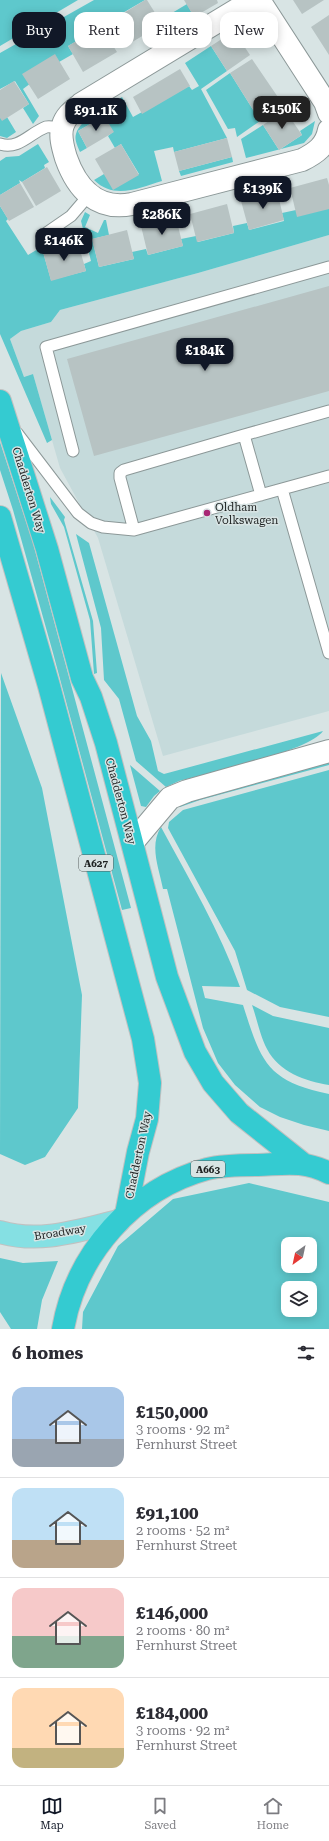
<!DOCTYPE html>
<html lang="en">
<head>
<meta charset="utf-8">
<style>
  :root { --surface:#fff; --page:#f7f7f7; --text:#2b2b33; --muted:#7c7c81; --line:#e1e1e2; --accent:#111827 }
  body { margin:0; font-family:"Roboto Serif",serif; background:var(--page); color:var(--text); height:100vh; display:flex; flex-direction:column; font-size:15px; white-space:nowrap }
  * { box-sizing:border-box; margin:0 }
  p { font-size:13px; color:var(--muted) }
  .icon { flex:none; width:22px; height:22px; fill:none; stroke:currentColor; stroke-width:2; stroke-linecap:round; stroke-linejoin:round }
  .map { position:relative; height:1329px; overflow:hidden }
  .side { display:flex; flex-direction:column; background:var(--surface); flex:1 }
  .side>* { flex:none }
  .top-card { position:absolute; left:12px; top:12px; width:305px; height:36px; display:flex; gap:8px }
  .needle { width:26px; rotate:213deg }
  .fabs { position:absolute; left:281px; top:1237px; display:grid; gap:8px }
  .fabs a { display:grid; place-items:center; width:36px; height:36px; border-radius:8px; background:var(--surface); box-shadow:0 2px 10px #0003; font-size:20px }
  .price { position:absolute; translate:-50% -34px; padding:0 9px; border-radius:8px; background:var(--accent); color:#fff; font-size:13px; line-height:26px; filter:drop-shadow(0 1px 2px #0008) }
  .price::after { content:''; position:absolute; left:50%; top:24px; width:12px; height:9px; margin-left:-6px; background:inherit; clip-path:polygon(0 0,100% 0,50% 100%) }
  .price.on { background:#222; color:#fff }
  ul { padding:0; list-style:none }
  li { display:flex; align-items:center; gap:12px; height:100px; padding:0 12px }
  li+li { border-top:1px solid var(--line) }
  li span { display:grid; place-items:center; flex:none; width:112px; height:80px; border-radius:12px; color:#555 }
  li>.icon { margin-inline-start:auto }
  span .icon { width:48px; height:48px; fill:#fffc; stroke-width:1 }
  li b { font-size:17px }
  h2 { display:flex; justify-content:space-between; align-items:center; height:48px; padding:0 12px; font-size:17px }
  .pill { padding:0 14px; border-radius:12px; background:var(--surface); box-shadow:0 2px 10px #0003; font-size:14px; line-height:36px }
  .pill.on { background:var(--accent); color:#fff }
  .dock { display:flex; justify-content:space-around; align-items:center; height:56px; border-top:1px solid var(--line); background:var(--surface); font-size:11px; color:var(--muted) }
  .dock a { display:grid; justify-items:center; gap:2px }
  .dock .on { color:var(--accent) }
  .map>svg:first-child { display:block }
  .built { fill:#c5dadb }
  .green { fill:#5ec8cc; fill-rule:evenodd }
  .building { fill:#b7c3c3 }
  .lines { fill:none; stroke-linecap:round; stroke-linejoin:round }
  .lane-casing { stroke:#8c9898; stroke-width:13 }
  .street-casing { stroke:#8c9898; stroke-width:24 }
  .secondary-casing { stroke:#8c9898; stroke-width:24 }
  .primary-casing { stroke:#c0c1c1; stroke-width:24 }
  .highway-casing { stroke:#c0c1c1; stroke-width:24 }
  .lane { stroke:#fff; stroke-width:11 }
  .street { stroke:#fff; stroke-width:22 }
  .secondary { stroke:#fff; stroke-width:22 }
  .primary { stroke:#85e0e3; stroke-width:22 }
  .highway { stroke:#34cbd1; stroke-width:22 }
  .poi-dot { fill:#a82775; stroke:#d8e4e4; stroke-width:1.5 }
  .labels { text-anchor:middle; stroke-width:3; stroke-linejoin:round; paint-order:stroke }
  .shield { fill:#d8e4e4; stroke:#565c5c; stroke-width:1 }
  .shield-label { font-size:10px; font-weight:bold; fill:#1e2222 }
  .street-label { font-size:11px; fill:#1e2222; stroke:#d8e4e4 }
  .poi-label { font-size:11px; fill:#1e2222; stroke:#d8e4e4; text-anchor:start }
</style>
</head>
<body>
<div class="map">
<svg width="329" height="1329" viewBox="0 0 329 1329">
  <rect width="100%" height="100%" fill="#d8e4e4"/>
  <path class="built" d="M329 235V711L163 756 98 538 60 468 33 374 24 377 10 339 21 331 51 322 60 310 198 273Z"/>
  <path class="green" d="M0 0H78L0 46Z
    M94 0H145L114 18 118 25 105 33 101 27 68 46 73 54 59 62 23 89 39 116 33 124 23 108 29 104 15 81 0 89V53Z
    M187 4 194 17 174 29 167 16Z
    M211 46 227 71 201 89 227 138 174 152 173 147 154 151 162 181C139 188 114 200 94 180L104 174H139L121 144 115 148 108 136 113 132 104 116 78 131 87 148 80 152C78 147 74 140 76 134 80 118 109 106 122 97L133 117 189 86 192 90 199 86 185 63Z
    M230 73 260 121 237 137 235 128 228 129 206 90Z
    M7 117 16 132 7 138 0 136V118Z
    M315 121 312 134 304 143 246 158 241 139 263 125 279 150 302 135 300 131Z
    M38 144 49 162 44 165 45 168 22 182 19 180 20 183 0 195V161L6 157 19 156Z
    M232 157 233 162 181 176 179 171Z
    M0 206 8 219 6 221 28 255 58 237 61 247 43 252 51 280 86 271 84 264 91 261 81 221 85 212 90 215 85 227 98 233 104 220H106L109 235 92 239 99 267 134 259 132 252 146 249 148 255 183 246 181 239 196 236 198 242 234 233 233 226 247 223 249 230 284 221 282 213 296 210 329 209V235L198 273 60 310 51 322 21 331 10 339 24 377 33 374 52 440 47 443 0 334Z
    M0 442 33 543 131 908 122 910 53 653 13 510 0 470Z
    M50 497 65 517 64 520 93 621 97 673 94 674 90 620 64 527 51 504Z
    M76 534 89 543 137 716 151 741 158 771 164 774 323 731C310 751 206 774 179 781L166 787 136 761 119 699 104 680 101 628Z
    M1 673 42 788 82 995 78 1108 45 1157 25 1165 0 1154Z
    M329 760V765L200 800 180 807 178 804Z
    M130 765 160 791 154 796 146 807 141 806Z
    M329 770V1017L280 1007 247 990 235 951 168 828 169 822 183 810Z
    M161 827C189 879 220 931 240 987L202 986 205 998 243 1005C261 1061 266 1081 329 1094V1131L304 1125 280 1117 260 1107 235 1085 218 1063 203 1028 167 889H163C159 868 149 846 161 827Z
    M252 1005 273 1016 329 1028V1085C305 1081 279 1072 267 1049 260 1036 257 1019 252 1005Z
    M249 1183 329 1202V1329H82L83 1312 118 1246 173 1199ZM288 1244H310V1266H288ZM288 1288H310V1310H288Z
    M0 1258 23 1263 58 1261 42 1300 37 1329H11L0 1312Z"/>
  <path class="building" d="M145 0H147L162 24 129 44 114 19Z
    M184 0H217L218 3 194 17Z
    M293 0H324L302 14Z
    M329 15V55L311 27Z
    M101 27 117 52 83 72 68 46Z
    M234 31 250 55 227 71 211 46Z
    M55 54 70 79 38 99 22 74Z
    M252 59 284 106 260 121 230 73Z
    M180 69 190 86 142 114 133 97Z
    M14 81 29 104 2 121 0 118V90Z
    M285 110 302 135 279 150 263 125Z
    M104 116 114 132 87 148 78 131Z
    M227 138 232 157 179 171 174 152Z
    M121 144 139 175 113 190 95 159Z
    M47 167 61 191 36 206 22 182Z
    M327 178 329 185V209L297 217 290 188Z
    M20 183 34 207 9 221 0 206V195Z
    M277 191 284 220 249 230 241 201Z
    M227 204 234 233 197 242 190 214Z
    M176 218 183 246 148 255 141 226Z
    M127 230 134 259 99 267 92 239Z
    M78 243 86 271 51 281 43 252Z
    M329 286V391L94 456 67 359Z"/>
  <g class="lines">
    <g class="lane-casing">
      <path id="lane" d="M0 144C19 150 30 133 46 127 51 126 57 128 62 128
        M42 236 71 216 89 195
        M17 433 78 513 91 523 103 527 134 530 282 489 329 653
        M244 435 329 411
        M73 451 46 347 329 267
        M282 489 329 476
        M134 530 120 478V473L124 470 244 435 261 495"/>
    </g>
    <g class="street-casing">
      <path id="street" d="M253 0 81 104C74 110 66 115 63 125 59 135 63 148 66 158 77 189 97 211 132 204L302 160C316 153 326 146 329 130
        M259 0 325 102 329 113"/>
    </g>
    <g class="secondary-casing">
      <path id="secondary" d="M133 842 170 798 187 791 329 751"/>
    </g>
    <g class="primary-casing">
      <path id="primary" d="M0 1232C40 1244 80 1230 119 1221"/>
    </g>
    <g class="highway-casing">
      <path id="highway" d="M0 401 47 549 82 678 91 697 106 743 167 977 195 1052 213 1083 239 1113 302 1163
        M0 517 49 686 143 1039 150 1083 147 1119 138 1152 126 1214
        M63 1329C76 1254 133 1189 207 1169 223 1165 242 1165 258 1165 286 1164 303 1160 329 1173"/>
    </g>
    <use href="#lane" class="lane"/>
    <use href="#street" class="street"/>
    <use href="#secondary" class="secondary"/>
    <use href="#primary" class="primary"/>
    <use href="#highway" class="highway"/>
  </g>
  <circle class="poi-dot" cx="207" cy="513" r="4"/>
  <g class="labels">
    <g class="shield">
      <rect x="79" y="855" width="34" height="16" rx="3"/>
      <rect x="191" y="1161" width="34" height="16" rx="3"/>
    </g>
    <g class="shield-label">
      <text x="96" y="867">A627</text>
      <text x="208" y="1173">A663</text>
    </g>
    <g class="street-label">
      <text transform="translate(29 490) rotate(73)" y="4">Chadderton Way</text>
      <text transform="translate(121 801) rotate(75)" y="4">Chadderton Way</text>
      <text transform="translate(138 1155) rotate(-78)" y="4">Chadderton Way</text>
      <text transform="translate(60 1232) rotate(-9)" y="4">Broadway</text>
    </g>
    <g class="poi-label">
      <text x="215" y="511">Oldham<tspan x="215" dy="13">Volkswagen</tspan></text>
    </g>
  </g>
</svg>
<div class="fabs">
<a><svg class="needle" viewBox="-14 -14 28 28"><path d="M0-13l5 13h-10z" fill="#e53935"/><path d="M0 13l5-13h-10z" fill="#7c7c81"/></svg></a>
<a><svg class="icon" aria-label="layers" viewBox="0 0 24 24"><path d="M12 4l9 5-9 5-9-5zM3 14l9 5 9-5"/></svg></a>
</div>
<b class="price on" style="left:282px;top:130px">£150K</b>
<b class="price" style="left:96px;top:132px">£91.1K</b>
<b class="price" style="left:263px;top:210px">£139K</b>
<b class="price" style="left:162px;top:236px">£286K</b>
<b class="price" style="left:64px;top:262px">£146K</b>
<b class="price" style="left:205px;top:372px">£184K</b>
<div class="top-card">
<a class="pill on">Buy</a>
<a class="pill">Rent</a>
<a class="pill">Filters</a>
<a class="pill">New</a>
</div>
</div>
<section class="side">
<h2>6 homes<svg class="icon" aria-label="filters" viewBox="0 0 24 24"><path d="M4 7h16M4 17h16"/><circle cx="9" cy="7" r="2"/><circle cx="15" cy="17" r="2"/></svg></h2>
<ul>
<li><span style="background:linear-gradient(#a9c7e8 65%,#9aa5b1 0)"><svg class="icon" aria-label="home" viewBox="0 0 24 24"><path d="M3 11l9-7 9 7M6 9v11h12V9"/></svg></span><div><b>£150,000</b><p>3 rooms · 92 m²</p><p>Fernhurst Street</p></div></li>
<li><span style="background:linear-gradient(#bfe0f5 65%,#b9a48a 0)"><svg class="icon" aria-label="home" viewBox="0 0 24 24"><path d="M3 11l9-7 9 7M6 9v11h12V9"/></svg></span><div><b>£91,100</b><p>2 rooms · 52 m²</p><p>Fernhurst Street</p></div></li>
<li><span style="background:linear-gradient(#f6c9c9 60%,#7fa58c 0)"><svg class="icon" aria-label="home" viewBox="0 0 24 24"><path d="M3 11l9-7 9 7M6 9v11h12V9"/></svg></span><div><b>£146,000</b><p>2 rooms · 80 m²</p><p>Fernhurst Street</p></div></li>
<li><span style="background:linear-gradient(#ffd9b3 75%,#c2b280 0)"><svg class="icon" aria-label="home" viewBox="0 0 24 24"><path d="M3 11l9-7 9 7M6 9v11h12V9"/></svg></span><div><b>£184,000</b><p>3 rooms · 92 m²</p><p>Fernhurst Street</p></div></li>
</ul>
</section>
<nav class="dock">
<a class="on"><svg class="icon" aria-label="map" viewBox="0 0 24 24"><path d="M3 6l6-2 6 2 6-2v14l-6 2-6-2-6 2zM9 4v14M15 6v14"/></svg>Map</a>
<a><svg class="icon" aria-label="saved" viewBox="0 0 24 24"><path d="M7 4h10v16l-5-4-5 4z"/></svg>Saved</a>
<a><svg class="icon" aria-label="home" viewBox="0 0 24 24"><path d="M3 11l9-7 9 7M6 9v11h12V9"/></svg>Home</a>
</nav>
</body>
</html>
